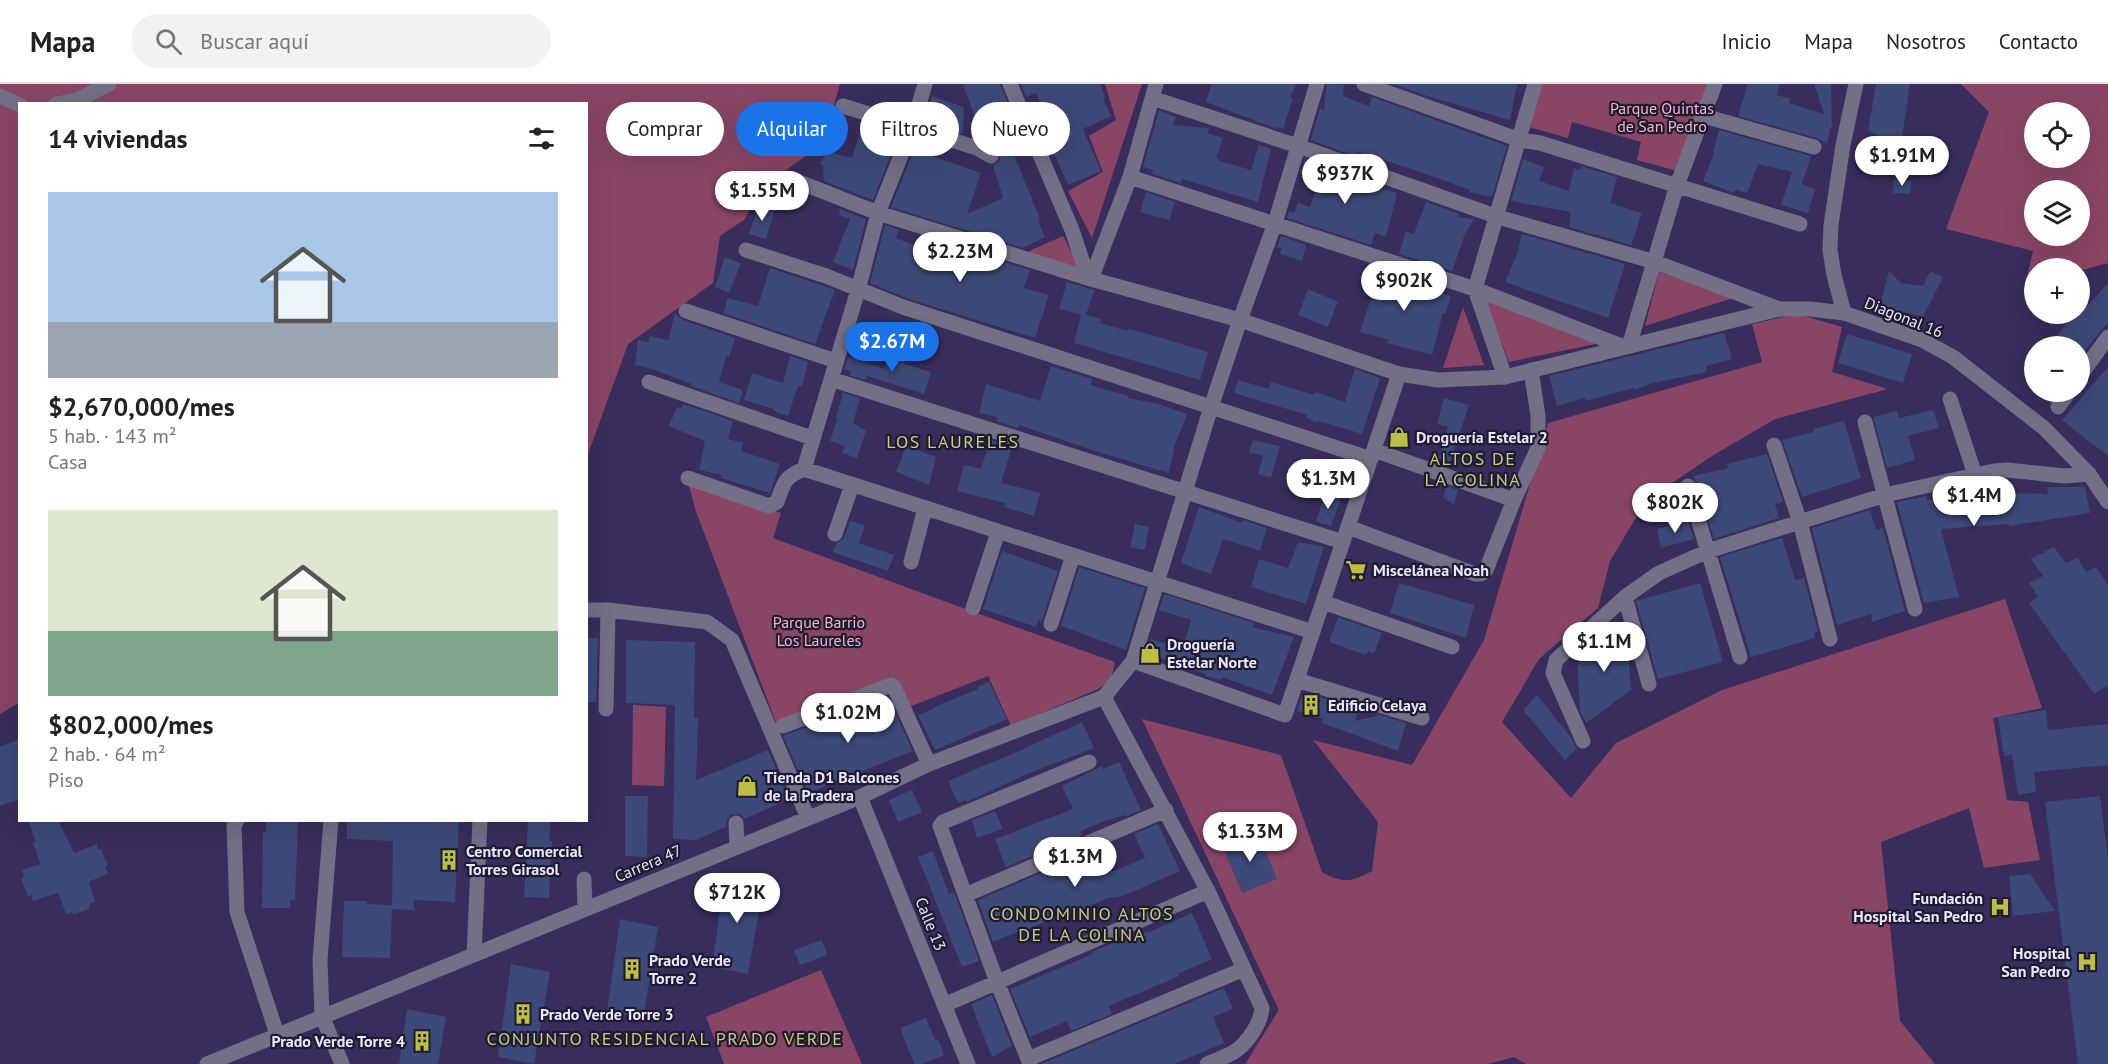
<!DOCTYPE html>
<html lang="es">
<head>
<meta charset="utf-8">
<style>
  :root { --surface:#fff; --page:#f2f2f2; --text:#222; --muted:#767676; --line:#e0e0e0; --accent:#1a73e8 }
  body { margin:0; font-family:"PT Sans",sans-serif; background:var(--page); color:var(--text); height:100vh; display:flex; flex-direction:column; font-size:22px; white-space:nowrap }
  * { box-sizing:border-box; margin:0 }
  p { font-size:20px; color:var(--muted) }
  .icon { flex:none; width:33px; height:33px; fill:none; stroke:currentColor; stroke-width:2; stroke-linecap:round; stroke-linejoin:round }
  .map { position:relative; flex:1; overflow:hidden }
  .side { position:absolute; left:18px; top:18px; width:570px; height:720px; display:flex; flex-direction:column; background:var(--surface); border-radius:0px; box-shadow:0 6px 24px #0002 }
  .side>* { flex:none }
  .hud { position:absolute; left:606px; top:18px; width:570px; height:54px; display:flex; gap:12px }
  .tools { position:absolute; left:2024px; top:18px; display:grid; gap:12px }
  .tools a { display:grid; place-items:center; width:66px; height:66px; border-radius:50%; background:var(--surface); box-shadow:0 6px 24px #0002; font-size:30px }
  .price { position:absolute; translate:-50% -51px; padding:0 14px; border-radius:21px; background:#fff; color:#222; font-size:20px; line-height:39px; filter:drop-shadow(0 2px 3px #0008) }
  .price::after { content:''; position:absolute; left:50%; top:36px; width:18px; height:14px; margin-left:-9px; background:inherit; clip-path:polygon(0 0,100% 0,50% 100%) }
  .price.active { background:var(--accent); color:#fff }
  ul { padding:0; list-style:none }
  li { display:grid; align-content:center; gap:12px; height:318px; padding:0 30px }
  li span { display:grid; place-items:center; height:186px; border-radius:0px; color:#555 }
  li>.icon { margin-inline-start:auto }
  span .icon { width:108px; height:108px; fill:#fffc; stroke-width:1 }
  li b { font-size:26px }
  h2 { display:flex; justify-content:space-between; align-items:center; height:72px; padding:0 30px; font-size:26px }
  .tag { padding:0 21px; border-radius:27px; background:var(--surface); box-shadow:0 6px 24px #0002; font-size:21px; line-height:54px }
  .tag.active { background:var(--accent); color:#fff }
  header { display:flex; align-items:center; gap:36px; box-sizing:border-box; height:84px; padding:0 30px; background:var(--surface); border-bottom:2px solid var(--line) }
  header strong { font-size:28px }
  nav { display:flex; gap:33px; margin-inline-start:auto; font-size:21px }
  .search { width:420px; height:54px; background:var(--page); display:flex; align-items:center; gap:15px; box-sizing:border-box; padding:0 21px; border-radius:33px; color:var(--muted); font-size:22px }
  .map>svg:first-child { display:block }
  .green { fill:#894565; fill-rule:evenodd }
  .building { fill:#3d4978 }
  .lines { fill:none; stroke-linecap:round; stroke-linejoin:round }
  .minor { stroke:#726f86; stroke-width:15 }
  .tertiary { stroke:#726f86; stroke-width:15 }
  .labels { text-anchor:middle; stroke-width:4.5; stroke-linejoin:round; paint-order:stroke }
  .park-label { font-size:16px; fill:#f4b6d0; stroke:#1e1a2f }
  .street-label { font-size:16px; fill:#eae7ff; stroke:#1e1a2f }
  .poi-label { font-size:16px; font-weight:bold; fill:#eae7ff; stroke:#1e1a2f; text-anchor:start }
  .neighbourhood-label { font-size:18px; letter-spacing:1.5px; fill:#c8cd80; stroke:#1e1a2f }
</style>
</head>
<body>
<header>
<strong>Mapa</strong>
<div class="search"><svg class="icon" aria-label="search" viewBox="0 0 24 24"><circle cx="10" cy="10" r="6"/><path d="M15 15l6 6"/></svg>Buscar aquí</div>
<nav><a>Inicio</a><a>Mapa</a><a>Nosotros</a><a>Contacto</a></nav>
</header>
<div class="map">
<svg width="2108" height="980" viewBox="0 0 2108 980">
  <rect width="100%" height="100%" fill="#382d5c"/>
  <path class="green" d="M0 0H840L834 21 814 66 760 105 745 135 720 152 713 199 628 260 587 373 586 20H20V618L0 630Z
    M1105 0H1142L1092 154 1068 107 1103 88 1089 52 1116 36Z
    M1541 0H1707L1677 87 1637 76 1641 58 1572 38 1568 54 1529 43Z
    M1961 0H2108V179L2079 187V184H2034V199L2025 201 2033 167 1946 145 1989 28ZM2034 28H2079V74H2034ZM2034 106H2079V152H2034Z
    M1063 152 1080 185 1027 168Z
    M1659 188 1733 214 1645 242Z
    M1484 214 1600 259 1509 278Z
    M1463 223 1484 281 1443 284Z
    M1797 230 1842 243 1832 288 1888 305 1775 335 1712 372 1646 417 1610 477 1598 524 1539 575 1502 638 1571 714 1616 659 1722 606 2005 515 2042 624 1993 634 2007 716 2028 718 2040 776 1984 784 1969 724 1881 758 1900 937 1935 980H1526L1514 973 1488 980H1245L1279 926 1142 635 1281 671 1322 788C1343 800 1352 798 1372 787L1378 738 1313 656 1412 681 1484 556 1548 339 1762 278 1752 240Z
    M688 398 781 429 773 454 971 527 1115 578 1111 596 1098 605 1011 642 988 592 909 623 895 597 777 641 695 425Z
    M633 621 666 623 664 702 632 701Z
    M821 886 862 980H724L706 933Z"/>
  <path class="building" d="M963 0H1000L1023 56 1010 61 1040 135 1038 136 1045 153 1023 164 891 123 914 66 981 89 967 130 1003 114 993 81 1000 76V68L983 56Z
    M1021 0H1100L1105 14 1103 15 1111 32 1083 45 1101 87 1068 101 1046 51 1053 49 1036 9 1026 13Z
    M1212 0H1296L1290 14 1293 15 1283 45 1278 43 1277 45 1206 18Z
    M1327 0 1344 1 1343 12 1369 22 1372 13 1507 62 1492 113 1469 108 1470 106 1412 85 1357 68 1354 72 1311 56 1320 24 1324 26Z
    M1393 0H1517L1510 36 1427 12Z
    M1748 0H1780L1777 11 1790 15 1789 19 1824 30 1814 0H1831L1832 44H1830L1827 60 1817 54 1738 32Z
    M1876 0H1910L1901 61 1868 47Z
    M932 12 964 23 963 50 924 37Z
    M1159 26 1176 33 1173 41 1209 44 1208 49 1223 54 1216 74 1220 77 1251 86 1259 61 1271 65 1258 118 1182 95 1181 99 1152 90 1153 86 1143 83Z
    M863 39 897 49 895 61 873 116 824 97 823 81 819 80 828 68 852 74Z
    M1719 46 1811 72 1802 100 1815 105 1808 129 1781 121 1792 88 1758 80 1747 109 1736 105 1734 109 1703 97 1714 69H1713Z
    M1305 75 1348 90V92L1370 101 1397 109 1386 153 1375 149 1371 161 1287 134 1289 127 1294 129 1298 119 1310 123 1319 96 1300 90Z
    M1523 75 1544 83 1539 97 1569 107 1574 84 1580 86 1581 82 1617 93 1610 119 1642 129 1631 161 1569 143 1571 128 1511 117Z
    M1894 95 1911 97 1910 110 1893 109Z
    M1146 108 1175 118 1169 136 1140 128Z
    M1426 118 1460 130 1458 133 1474 135 1465 150 1452 187 1399 170 1406 147 1414 150Z
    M759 120 775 125 766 155 749 150Z
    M840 125 866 135 853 186 833 178 850 135 839 131Z
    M885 141 899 146 896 154 934 169 937 157 1030 186 1024 204 1049 211 1035 254 906 214 870 199Z
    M1522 150 1625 180 1608 234 1505 198 1517 170Z
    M1281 152 1306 161 1302 177 1280 170 1282 164 1277 163Z
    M725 173 741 179 729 209 715 203Z
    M770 184 835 206 815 260 723 229 728 214 758 222Z
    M1889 187 1901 199 1923 202 1930 187 1943 193 1923 233 1880 222Z
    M1372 188 1392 195 1394 189 1421 198 1419 203 1451 212 1446 229H1443L1432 271 1387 259 1389 256 1360 248 1372 211 1364 209Z
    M1067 198 1094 206 1086 231 1101 235 1100 239 1127 247 1128 245 1138 247 1208 268 1200 296 1074 259 1081 231 1059 225Z
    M2108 199V238L2079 274V262H2048L2073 232 2076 235Z
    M1308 205 1338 218 1328 243 1298 231Z
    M675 229 683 236 735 254 729 273 726 272 719 298 743 306 739 319 691 302 692 300 652 285 635 281 638 256 648 258 650 252 668 256Z
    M1724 249 1732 275 1706 282 1707 288 1653 299 1635 306 1634 304 1586 317 1585 314 1557 322 1549 292Z
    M1847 250 1912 270 1903 299 1838 279Z
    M890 268 906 273 904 280 931 288 924 310 867 292 866 296 849 291 851 287 844 285 848 273 884 285Z
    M790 272 808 278 802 302 798 301 788 332 774 327V325L744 316 752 289 783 299Z
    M1051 282 1092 295 1091 301 1128 312V314L1159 320 1187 330 1174 364 1169 389 1095 367 1019 341 1018 344 996 337 997 333 979 329 986 300 1040 317Z
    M2108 283V372L2062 336Z
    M1355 285 1380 294 1362 350 1319 337 1318 339 1306 334 1307 331 1234 309 1238 296 1269 305 1271 298 1314 311 1315 308 1345 318Z
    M843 309 860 314 853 339 866 347 857 374 842 369 845 362 830 357 838 334H836Z
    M1444 314 1469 321 1450 378 1438 377 1448 343 1437 340Z
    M683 320 733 337 728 355 743 359 741 367 780 380 770 409 721 394 722 391 699 386 705 357 669 342 677 323 681 325Z
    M1933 326 1939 344 1908 352 1915 376 1887 384 1873 333 1897 327 1899 334Z
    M1844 337 1861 394 1802 413 1782 356 1814 348 1813 345Z
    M990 356 1012 363 1001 399 1040 409 1034 432 1004 423 1005 419 957 407 964 381 981 385Z
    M1253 356 1280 362 1271 394 1258 390 1263 372 1249 368Z
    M906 362 936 373 929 401 896 388Z
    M1767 370 1783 418 1775 420 1779 434 1714 455 1697 399 1693 392 1728 384 1727 380Z
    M1446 402 1458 406 1454 420 1443 414Z
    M2047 403H2085L2090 429 2010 442 2009 440 1941 445 1959 513 1924 519 1897 418 1927 412V416L2007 409 2048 410Z
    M1326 409 1341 414 1331 442 1316 437Z
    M1199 423 1242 439 1243 436 1267 444 1260 467 1223 455 1211 490 1181 479Z
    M1870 426 1876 446 1883 444 1905 527 1872 538 1871 530 1837 541 1812 444Z
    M850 437 865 441 859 459 894 471 888 487 833 468 836 460 844 454Z
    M1688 437 1694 455 1661 464 1657 445Z
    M1135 440 1149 443 1145 466 1130 463Z
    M1782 454 1795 496 1804 494 1818 548 1814 549 1815 554 1751 573 1720 473Z
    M1298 458 1324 463 1306 520 1251 503 1259 475 1288 484Z
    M2054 463 2066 479 2078 474 2086 488 2096 483 2108 501V601L2094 610 2029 519 2038 513 2029 499 2043 492 2031 475Z
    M1002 467 1058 487 1042 537 1038 536 1036 543 983 525Z
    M1079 483 1145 504 1126 566 1061 542Z
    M1399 499 1474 521 1466 554 1390 529Z
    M1700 499 1723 578 1658 595 1636 517Z
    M1164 510 1254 539 1252 543 1294 553 1272 611 1222 593 1221 596 1205 592 1206 590 1177 581V579L1145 570 1150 555 1183 564 1191 536 1159 526Z
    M1338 533 1382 549 1374 569 1368 567 1366 571 1329 558Z
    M1622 538 1627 558 1631 606 1586 639 1580 627 1577 571Z
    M586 554H598L596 618H586Z
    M626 556 695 558 694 634H698L696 696 768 666 789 715 745 735 740 730 731 731 727 735 726 743 696 756 673 755 675 621 626 619Z
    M989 598 1007 635 935 666 918 631 935 624 934 623 978 605 977 603Z
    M1303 608 1359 625 1355 637 1380 631 1406 639 1398 667 1322 639 1323 635 1297 627Z
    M1537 611 1570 652 1577 665 1565 676 1523 626Z
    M888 613 913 667 808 709 783 652Z
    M2046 626 2048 646 2108 640V681L2034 688 2036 708 2018 711 2012 671 2004 672 1998 633Z
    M1082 638 1094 664 1022 692 967 718 966 716 958 719 948 697 1012 670Z
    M20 655V715L0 722V663Z
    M1119 678 1141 726 1126 733 1125 731 1104 737 1081 747 1082 751 1006 783 995 755 1073 725 1062 702 1102 682 1103 685Z
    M912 706 922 728 898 738 889 716Z
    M625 712H648L647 773 625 772Z
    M2100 712 2108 775V980H2078L2045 718Z
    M995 727 1003 745 977 754 972 736Z
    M28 736H58L74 769 97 760 98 766 101 765 108 781 105 783 108 789 89 798 95 818 89 820 90 824 73 831 72 828 66 830 58 809 33 817 31 811 28 812 21 794 24 793 22 786 41 780 33 759 36 758Z
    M266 736H298L295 816H290V824H262L263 748H266Z
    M347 736H459L455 818 414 816V826L392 825 390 874 342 873 344 817H367V820L392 821 393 757 347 755Z
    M528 736H551L549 757H552L549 814 524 813Z
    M1158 740 1180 787 1123 812 1108 814 1064 833 1062 829 1021 850 1020 847 993 858 978 816 1091 768 1101 792 1122 784 1145 774 1134 750Z
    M1258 749 1277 795 1242 809 1223 763Z
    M933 767 949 810 954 808 979 877 962 883 918 773Z
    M725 790 764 798 748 890 712 883Z
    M2030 790 2055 827 2013 832 2009 792Z
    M1192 829 1212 875 1178 890 1179 892 1109 922 1112 930 1071 947 1067 937 1030 953 1010 905 1093 870 1092 868 1117 857 1118 860 1147 848 1148 849Z
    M620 835 658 843 643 935 607 927Z
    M822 856 827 871 800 881 794 866Z
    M511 880 550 888 534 980 498 973Z
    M1224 904 1233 925 1213 933 1224 959 1174 980H1041Z
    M992 911 1012 962 992 973 971 920Z
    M407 925 446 933 438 980H399Z
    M926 934 935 956 938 955 944 971 923 980H914L900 944Z"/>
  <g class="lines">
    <path class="minor" d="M1010 0 1072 146 1088 194
      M1364 0 1520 56 1540 59 1800 140
      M0 12 20 21
      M1152 14 1298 62 1498 133 1655 178 1779 225
      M56 20 77 16 109 0
      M843 22 977 64 991 72
      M1704 32 1814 63
      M1130 93 1475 205 1624 263
      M794 96 878 129 1091 195 1240 236 1275 139 1317 0
      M746 166 826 192 903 223 1371 375
      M1091 195 1130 93 1156 0
      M686 227 836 277
      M1844 229 1834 191 1830 166 1831 141 1843 61 1856 0
      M1629 262 1677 101 1715 0
      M1505 293 1475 205 1535 0
      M2079 293 2108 253
      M831 295 1343 458
      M649 298 812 354
      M1950 315 1975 391
      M2058 323 2069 308
      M1865 338 1915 525
      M1774 361 1800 438 1830 555
      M1374 366 1514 416
      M804 385 858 206 878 129 912 44 925 0
      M688 394 769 422 777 418C784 399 784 393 804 385L1313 548
      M1688 402 1740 573
      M1348 443 1475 490H1481L1486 486 1514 416 1538 364V332L1531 286
      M835 450 852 401
      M911 478 925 424
      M1625 513 1649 600
      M1323 518 1452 563
      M973 524 998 448
      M586 526H608L707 538 732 556 808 734
      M1051 540 1073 471
      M1133 577 1285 631 1399 290
      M1297 596 1422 634
      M1104 613 1208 807 1262 924C1261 939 1247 960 1234 968 1226 973 1215 976 1207 980
      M606 625 608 526
      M783 642 891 601 894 603 929 680
      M1583 657 1553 589 1556 576 1625 513 1659 489 1708 467 1885 411 1994 387 2007 386 2065 392 2089 390
      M237 736 234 742 237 828 277 950
      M331 736 320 876 322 932 342 980
      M736 739 737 762
      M584 795 585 825
      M965 811 1166 726
      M474 871 480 736
      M944 921 1208 807
      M1028 975 1244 885
      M207 980 860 713
      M1030 980 997 898 940 742 943 738 1089 678"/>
    <path class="tertiary" d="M968 980 860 713 929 680 1104 613 1133 577 1211 323 1240 236 1399 290 1438 296 1505 293 1779 225H1810L1844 229 1922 256 1953 273 2044 344 2089 390 2108 418"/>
  </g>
  <defs>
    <g id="shop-bare" transform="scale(1.62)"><path d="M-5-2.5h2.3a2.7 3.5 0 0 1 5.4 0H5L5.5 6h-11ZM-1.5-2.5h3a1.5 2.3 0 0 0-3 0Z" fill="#bbc045" stroke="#1e1a2f" stroke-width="2.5" paint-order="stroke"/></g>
    <g id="supermarket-bare" transform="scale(1.62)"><path d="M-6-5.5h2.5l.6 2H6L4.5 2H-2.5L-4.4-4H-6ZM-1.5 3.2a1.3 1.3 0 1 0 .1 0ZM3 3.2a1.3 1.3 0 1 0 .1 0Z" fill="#bbc045" stroke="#1e1a2f" stroke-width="2.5" paint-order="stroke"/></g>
    <g id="building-bare" transform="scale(1.62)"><path d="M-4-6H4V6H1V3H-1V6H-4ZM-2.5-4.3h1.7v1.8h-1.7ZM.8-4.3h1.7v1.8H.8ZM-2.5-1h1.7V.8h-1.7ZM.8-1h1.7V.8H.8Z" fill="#bbc045" stroke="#1e1a2f" stroke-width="2.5" paint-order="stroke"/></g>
    <g id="hospital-bare" transform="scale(1.62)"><path d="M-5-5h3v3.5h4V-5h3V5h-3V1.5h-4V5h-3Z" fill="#bbc045" stroke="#1e1a2f" stroke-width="2.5" paint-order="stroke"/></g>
  </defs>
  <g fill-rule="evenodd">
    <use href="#shop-bare" x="1399" y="353"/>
    <use href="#supermarket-bare" x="1356" y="486"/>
    <use href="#shop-bare" x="1150" y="569"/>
    <use href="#building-bare" x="1311" y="621"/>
    <use href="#shop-bare" x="747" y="702"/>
    <use href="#building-bare" x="449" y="776"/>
    <use href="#hospital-bare" x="2000" y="823"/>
    <use href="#hospital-bare" x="2087" y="878"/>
    <use href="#building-bare" x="632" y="885"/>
    <use href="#building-bare" x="523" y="930"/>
    <use href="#building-bare" x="422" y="957"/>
  </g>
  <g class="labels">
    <g class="park-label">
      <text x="1662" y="30">Parque Quintas<tspan x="1662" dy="18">de San Pedro</tspan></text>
      <text x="819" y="544">Parque Barrio<tspan x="819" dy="18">Los Laureles</tspan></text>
    </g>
    <g class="street-label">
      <text transform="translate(1904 233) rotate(22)" y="6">Diagonal 16</text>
      <text transform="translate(648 779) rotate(-23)" y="6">Carrera 47</text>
      <text transform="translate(931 840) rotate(68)" y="6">Calle 13</text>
    </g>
    <g class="poi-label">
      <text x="1416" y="359">Droguería Estelar 2</text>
      <text x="1373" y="492">Miscelánea Noah</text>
      <text x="1167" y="566">Droguería<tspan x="1167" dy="18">Estelar Norte</tspan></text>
      <text x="1328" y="627">Edificio Celaya</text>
      <text x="764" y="699">Tienda D1 Balcones<tspan x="764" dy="18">de la Pradera</tspan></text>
      <text x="466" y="773">Centro Comercial<tspan x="466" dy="18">Torres Girasol</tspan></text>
      <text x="1983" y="820" text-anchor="end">Fundación<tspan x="1983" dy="18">Hospital San Pedro</tspan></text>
      <text x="2070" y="875" text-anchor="end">Hospital<tspan x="2070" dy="18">San Pedro</tspan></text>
      <text x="649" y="882">Prado Verde<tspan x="649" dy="18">Torre 2</tspan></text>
      <text x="540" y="936">Prado Verde Torre 3</text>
      <text x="405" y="963" text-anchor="end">Prado Verde Torre 4</text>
    </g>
    <g class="neighbourhood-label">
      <text x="953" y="364">LOS LAURELES</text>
      <text x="1473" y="381">ALTOS DE<tspan x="1473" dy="21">LA COLINA</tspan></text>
      <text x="1082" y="836">CONDOMINIO ALTOS<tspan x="1082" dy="21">DE LA COLINA</tspan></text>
      <text x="665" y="961">CONJUNTO RESIDENCIAL PRADO VERDE</text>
    </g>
  </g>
</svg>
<div class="tools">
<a><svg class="icon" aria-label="locate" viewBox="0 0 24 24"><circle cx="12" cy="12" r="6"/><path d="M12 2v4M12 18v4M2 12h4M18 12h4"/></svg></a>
<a><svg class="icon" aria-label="layers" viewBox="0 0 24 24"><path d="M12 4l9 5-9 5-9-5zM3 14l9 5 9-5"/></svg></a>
<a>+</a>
<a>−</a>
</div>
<b class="price" style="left:1902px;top:103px">$1.91M</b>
<b class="price" style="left:1345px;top:121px">$937K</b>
<b class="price" style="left:762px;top:138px">$1.55M</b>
<b class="price" style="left:960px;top:199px">$2.23M</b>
<b class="price" style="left:1404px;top:228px">$902K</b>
<b class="price active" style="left:892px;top:289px">$2.67M</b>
<b class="price" style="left:1328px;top:426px">$1.3M</b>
<b class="price" style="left:1974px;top:443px">$1.4M</b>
<b class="price" style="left:1675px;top:450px">$802K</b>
<b class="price" style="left:1604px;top:589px">$1.1M</b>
<b class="price" style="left:848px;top:660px">$1.02M</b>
<b class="price" style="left:1250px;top:779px">$1.33M</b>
<b class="price" style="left:1075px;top:804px">$1.3M</b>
<b class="price" style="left:737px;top:840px">$712K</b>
<div class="hud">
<a class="tag">Comprar</a>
<a class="tag active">Alquilar</a>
<a class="tag">Filtros</a>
<a class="tag">Nuevo</a>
</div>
<section class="side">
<h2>14 viviendas<svg class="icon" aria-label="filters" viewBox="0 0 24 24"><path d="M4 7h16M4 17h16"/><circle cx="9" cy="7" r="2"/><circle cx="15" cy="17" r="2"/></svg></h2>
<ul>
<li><span style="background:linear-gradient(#a9c7e8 70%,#9aa5b1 0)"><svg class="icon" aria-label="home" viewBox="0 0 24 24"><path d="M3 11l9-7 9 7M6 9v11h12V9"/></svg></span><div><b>$2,670,000/mes</b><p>5 hab. · 143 m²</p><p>Casa</p></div></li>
<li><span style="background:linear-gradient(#dfe7d0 65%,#7fa58c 0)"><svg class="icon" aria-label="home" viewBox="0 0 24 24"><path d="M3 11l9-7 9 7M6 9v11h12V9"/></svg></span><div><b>$802,000/mes</b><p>2 hab. · 64 m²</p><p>Piso</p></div></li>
</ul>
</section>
</div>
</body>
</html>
